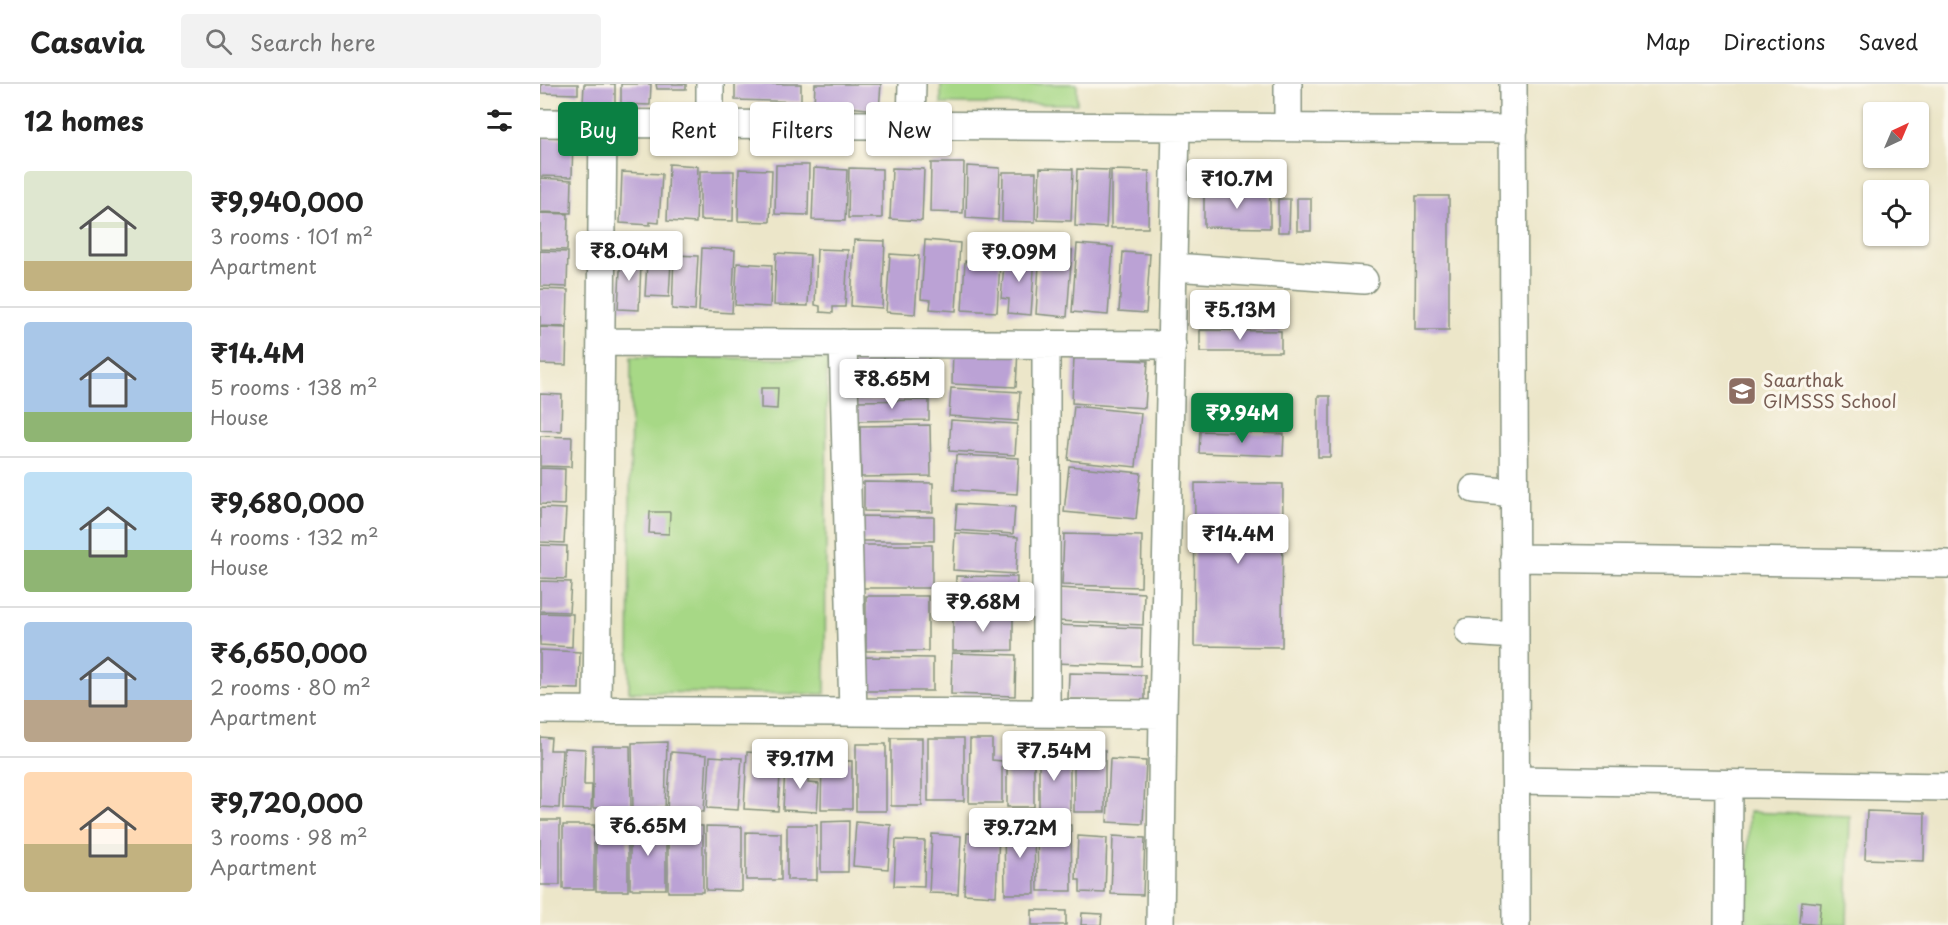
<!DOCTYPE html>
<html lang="en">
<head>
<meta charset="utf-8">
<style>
  :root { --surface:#fff; --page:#f2f2f2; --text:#222; --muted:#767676; --line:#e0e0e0; --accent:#0b8043 }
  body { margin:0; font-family:"Playpen Sans",sans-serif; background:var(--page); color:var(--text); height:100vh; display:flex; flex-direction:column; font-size:22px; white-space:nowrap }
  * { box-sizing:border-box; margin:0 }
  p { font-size:20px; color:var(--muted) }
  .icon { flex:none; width:33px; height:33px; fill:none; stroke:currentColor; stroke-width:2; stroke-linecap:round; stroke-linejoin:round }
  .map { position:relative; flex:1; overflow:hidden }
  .details { display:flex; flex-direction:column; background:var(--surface); width:540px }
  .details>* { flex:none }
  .banner { position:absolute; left:18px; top:18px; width:570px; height:54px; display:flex; gap:12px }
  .needle { width:39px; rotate:44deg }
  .tools { position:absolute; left:1323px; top:18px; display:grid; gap:12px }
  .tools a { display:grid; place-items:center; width:66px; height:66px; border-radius:6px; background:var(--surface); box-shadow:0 2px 4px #0004; font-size:30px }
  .price { position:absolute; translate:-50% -51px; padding:0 14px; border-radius:6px; background:#fff; color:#222; font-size:20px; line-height:39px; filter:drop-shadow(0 2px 3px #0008) }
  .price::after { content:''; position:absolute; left:50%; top:36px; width:18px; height:14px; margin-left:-9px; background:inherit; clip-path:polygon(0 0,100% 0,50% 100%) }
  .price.on { background:var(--accent); color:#fff }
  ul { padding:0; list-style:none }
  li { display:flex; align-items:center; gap:18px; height:150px; padding:0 24px }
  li+li { border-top:2px solid var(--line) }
  li span { display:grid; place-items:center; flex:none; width:168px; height:120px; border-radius:6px; color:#555 }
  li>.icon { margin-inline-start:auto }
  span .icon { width:72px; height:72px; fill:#fffc; stroke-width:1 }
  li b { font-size:26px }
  h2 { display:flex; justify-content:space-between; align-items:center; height:72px; padding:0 24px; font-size:26px }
  .tag { padding:0 21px; border-radius:6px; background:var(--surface); box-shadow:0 2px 4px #0004; font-size:21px; line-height:54px }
  .tag.on { background:var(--accent); color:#fff }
  header { display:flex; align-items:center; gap:36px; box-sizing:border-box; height:84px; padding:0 30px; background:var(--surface); border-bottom:2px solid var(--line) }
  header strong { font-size:28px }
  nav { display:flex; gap:33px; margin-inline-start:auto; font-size:21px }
  .search { width:420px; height:54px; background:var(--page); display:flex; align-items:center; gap:15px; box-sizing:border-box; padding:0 21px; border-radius:6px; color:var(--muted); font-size:22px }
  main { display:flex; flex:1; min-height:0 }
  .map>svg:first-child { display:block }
  .green { fill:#a7d886; stroke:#638a5d; stroke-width:1.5 }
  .building { fill:#bba2d5 }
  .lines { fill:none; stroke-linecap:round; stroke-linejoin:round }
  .minor-casing { stroke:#86927e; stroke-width:30 }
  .minor { stroke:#fff; stroke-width:27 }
  .labels { text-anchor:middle; stroke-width:6; stroke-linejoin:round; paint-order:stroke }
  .education-label { font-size:18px; fill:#785e54; stroke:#fbf7ec; text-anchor:start }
</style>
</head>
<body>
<header>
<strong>Casavia</strong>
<div class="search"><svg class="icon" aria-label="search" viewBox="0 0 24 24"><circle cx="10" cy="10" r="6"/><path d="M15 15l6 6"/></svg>Search here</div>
<nav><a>Map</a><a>Directions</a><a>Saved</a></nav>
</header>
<main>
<section class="details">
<h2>12 homes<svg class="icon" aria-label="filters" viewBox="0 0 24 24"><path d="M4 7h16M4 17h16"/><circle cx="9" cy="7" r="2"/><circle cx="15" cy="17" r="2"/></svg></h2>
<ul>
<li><span style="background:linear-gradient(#dfe7d0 75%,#c2b280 0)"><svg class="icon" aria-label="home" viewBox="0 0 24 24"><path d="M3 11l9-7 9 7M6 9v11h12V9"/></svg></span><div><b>₹9,940,000</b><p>3 rooms · 101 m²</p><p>Apartment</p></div></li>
<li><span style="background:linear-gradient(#a9c7e8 75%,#8fb573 0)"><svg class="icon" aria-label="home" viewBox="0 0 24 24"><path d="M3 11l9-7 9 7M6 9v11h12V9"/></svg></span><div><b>₹14.4M</b><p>5 rooms · 138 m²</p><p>House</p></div></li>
<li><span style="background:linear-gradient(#bfe0f5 65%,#8fb573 0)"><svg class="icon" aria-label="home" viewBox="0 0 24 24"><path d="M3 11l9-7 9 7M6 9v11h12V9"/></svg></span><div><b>₹9,680,000</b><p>4 rooms · 132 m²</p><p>House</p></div></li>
<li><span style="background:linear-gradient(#a9c7e8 65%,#b9a48a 0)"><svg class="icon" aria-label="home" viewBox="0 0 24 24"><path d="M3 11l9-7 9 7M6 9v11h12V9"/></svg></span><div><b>₹6,650,000</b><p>2 rooms · 80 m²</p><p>Apartment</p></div></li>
<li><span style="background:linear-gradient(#ffd9b3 60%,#c2b280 0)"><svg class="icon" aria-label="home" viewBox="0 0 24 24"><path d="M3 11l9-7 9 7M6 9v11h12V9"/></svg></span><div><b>₹9,720,000</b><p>3 rooms · 98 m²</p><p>Apartment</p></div></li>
</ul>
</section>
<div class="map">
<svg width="1408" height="841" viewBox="0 0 1408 841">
  <rect width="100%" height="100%" fill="#fbf7ec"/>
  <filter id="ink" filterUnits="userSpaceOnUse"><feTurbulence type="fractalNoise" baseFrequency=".0167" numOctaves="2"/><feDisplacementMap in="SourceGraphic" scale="12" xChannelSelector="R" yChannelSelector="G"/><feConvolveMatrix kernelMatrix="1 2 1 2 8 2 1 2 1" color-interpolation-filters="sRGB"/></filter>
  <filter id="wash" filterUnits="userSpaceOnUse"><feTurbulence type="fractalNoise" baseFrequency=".008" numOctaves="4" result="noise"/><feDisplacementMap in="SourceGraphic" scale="24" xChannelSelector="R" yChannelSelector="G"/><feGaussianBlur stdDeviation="1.35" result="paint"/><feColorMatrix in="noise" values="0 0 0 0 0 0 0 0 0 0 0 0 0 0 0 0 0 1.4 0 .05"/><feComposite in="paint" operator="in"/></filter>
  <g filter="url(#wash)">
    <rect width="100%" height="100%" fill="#ece6c9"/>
    <path class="green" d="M401 0H537V20H401Z
      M91 273 287 275 285 610 89 608Z
      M1209 728 1310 732 1307 841H1206Z"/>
    <g id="blocks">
      <path class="building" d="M1 0H38V10L1 9Z
        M44 0H75V20H43Z
        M81 0H111L110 21 81 20Z
        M116 0H146V5H117Z
        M195 0H261V18L195 16Z
        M275 0H341L339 26 274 20Z
        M0 53 33 54 32 93 0 92Z
        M391 79H424L423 129 390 128Z
        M129 80 158 82 156 139 127 137Z
        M236 81H269L268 131 235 130Z
        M427 82 460 84 458 136 426 134Z
        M274 84 307 86 305 137 272 136Z
        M309 84 342 85V134H308Z
        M352 84 384 85 382 137 350 135Z
        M500 84 533 85 531 137 498 136Z
        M199 85 232 86 230 138 198 137Z
        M537 85 569 86 566 144 535 142Z
        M571 86 609 87 608 144H571Z
        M160 87H194L193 137 160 136Z
        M82 88 122 90 119 139 110 138V141L80 139Z
        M463 88H496L495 138 462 137Z
        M0 94 32 96 31 129 0 128Z
        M664 108 730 109V144L664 143Z
        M876 112H909V246H875Z
        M757 114H771V147H757Z
        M738 115H750L749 148H738Z
        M0 129 28 130 27 166 0 165Z
        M314 156 345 157 342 224 311 222Z
        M385 156 420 159 416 227 390 225 391 216 381 215Z
        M537 160 573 163 568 231 532 228Z
        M108 161H132L129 213 105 212Z
        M162 164 195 166 192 229 159 227Z
        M500 164 532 166 527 233 496 230Z
        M277 165 308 166 305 223H293V229L280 228V222L275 221Z
        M0 167 28 168 27 203 0 202Z
        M81 167H95L94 181H101L99 226 78 225Z
        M583 168 610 170 606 229 579 227Z
        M236 169 270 171 268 222 234 221Z
        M350 170 379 172 375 230 346 228Z
        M465 170 495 172 491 231 468 229 469 215 461 214Z
        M134 171 158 172 155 227 132 225Z
        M425 177 460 179 457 228 422 226Z
        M197 179 232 181 230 223 195 221Z
        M0 205 28 206 27 243 0 242Z
        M0 243 27 244 26 281 0 280Z
        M660 246 741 247V268H660Z
        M312 263 389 266 388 307 311 304Z
        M413 263 478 266 476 303 412 300Z
        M534 273 608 277 605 324 532 319Z
        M221 304H238L237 325 221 324Z
        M411 304 480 308 478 337 409 332Z
        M0 310 22 311 21 347 0 346Z
        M778 312H790V373H778Z
        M389 316V336L316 337V317Z
        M534 322 601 329 596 383 528 376Z
        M411 336 477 340 475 371 409 367Z
        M390 341 391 392 321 393 320 342Z
        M660 347 744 350 743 372 659 369Z
        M0 352 32 353 31 383 0 382Z
        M416 371 479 374 477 410 414 406Z
        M529 382 601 389 596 435 524 428Z
        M0 384 25 385 24 421 0 420Z
        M324 398 393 399V428L324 427Z
        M655 399 743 400 742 563 654 562Z
        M417 420 475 423 473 450 415 446Z
        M0 424 26 425 24 459 0 458Z
        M110 428H130L129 450 109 449Z
        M316 432 394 433V457H316Z
        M415 449 478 453 476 490 413 486Z
        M524 450 602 452 601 503 522 501Z
        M0 461 27 462 26 495 0 494Z
        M318 461H392V504H318Z
        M416 492 477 493 476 529 416 527Z
        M0 497 31 498 29 528 0 527Z
        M518 504 604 509 603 541 517 537Z
        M326 512H388V567H326Z
        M0 529 33 530 32 563 0 561Z
        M413 532H473V566L413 567Z
        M515 541 602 544 601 582 514 579Z
        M0 566 40 568 39 605 0 604Z
        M412 569 476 571 475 612 411 610Z
        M325 573 393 574V607H325Z
        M529 589 605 591V617L528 615Z
        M0 653 11 654 10 666H22L19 724 0 723Z
        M351 654H382V722H351Z
        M388 654H424V717H388Z
        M430 655H452V676L462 677V719H429Z
        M127 658 125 725H93L92 659Z
        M316 660H346V727H316Z
        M53 662H90L91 724H53Z
        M24 664 45 665 44 701H52L51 726 23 725Z
        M534 666H565V728H534Z
        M131 668 167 671 164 728 127 726Z
        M207 668 241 671 238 727 204 725Z
        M499 668H530V729H499Z
        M467 669H494V723H467Z
        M170 672 202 674 198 726 167 724Z
        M570 675 606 677 603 740 567 738Z
        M282 677H312V725H281Z
        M245 681 269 682 268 699 279 700 277 728 243 726Z
        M1327 727 1385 729 1384 777 1325 775Z
        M0 736H20V801H0Z
        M309 737 308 788H281V738Z
        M316 738 351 741 348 785 313 782Z
        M464 740H494L495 810H465Z
        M23 741H54V805H23Z
        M56 741 88 742V807H56Z
        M90 741H126V805H90Z
        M128 741 163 742V808H128Z
        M247 741H277V796H247Z
        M497 741H531L532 807H498Z
        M166 742 202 743V807L166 806Z
        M206 748 241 749V796H206Z
        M427 749 459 751 456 812 424 810Z
        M392 750 421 752 418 810 389 809Z
        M538 752 567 754 565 809 540 808V796H536Z
        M573 752 605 754 603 811 571 810Z
        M356 756 385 757 384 803 354 802Z
        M1262 817 1281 819 1279 841 1260 839Z
        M492 826 526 827V841H492Z
        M542 829 562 830 561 841H541Z"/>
    </g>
  </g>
  <g filter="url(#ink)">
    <use href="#blocks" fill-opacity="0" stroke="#86927e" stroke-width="1.5"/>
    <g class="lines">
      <g class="minor-casing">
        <path id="minor" d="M973 0 976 841
          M0 39 974 45
          M170 39V0
          M371 41 372 0
          M748 43V0
          M634 183 824 196
          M62 258 632 261
          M303 259 313 628
          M506 260V629
          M934 405 974 409
          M974 474 1408 480
          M929 548 975 551
          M57 625 63 39
          M0 626 623 630
          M976 696 1408 703
          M620 841 623 630 636 43
          M1188 841 1189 700"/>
      </g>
      <use href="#minor" class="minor"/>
    </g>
  </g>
  <defs>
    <g id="school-square" transform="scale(1.5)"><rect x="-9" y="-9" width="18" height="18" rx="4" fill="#8d6e63" stroke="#fbf7ec"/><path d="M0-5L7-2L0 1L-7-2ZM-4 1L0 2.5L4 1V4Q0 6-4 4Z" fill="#fff"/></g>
  </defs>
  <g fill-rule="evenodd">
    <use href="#school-square" x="1202" y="307"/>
  </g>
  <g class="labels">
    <g class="education-label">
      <text x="1223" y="303">Saarthak<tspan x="1223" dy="21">GIMSSS School</tspan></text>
    </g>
  </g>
</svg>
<div class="tools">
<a><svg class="needle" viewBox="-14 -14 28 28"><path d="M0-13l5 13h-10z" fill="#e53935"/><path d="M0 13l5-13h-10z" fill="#767676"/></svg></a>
<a><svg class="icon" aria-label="locate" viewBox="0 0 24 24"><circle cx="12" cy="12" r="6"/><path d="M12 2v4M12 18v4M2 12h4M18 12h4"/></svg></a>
</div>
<b class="price" style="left:697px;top:126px">₹10.7M</b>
<b class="price" style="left:89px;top:198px">₹8.04M</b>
<b class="price" style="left:479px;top:199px">₹9.09M</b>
<b class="price" style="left:700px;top:257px">₹5.13M</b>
<b class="price" style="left:352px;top:326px">₹8.65M</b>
<b class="price on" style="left:702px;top:360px">₹9.94M</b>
<b class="price" style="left:698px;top:481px">₹14.4M</b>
<b class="price" style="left:443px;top:549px">₹9.68M</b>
<b class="price" style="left:514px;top:698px">₹7.54M</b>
<b class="price" style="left:260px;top:706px">₹9.17M</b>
<b class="price" style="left:108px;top:773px">₹6.65M</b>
<b class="price" style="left:480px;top:775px">₹9.72M</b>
<div class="banner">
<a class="tag on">Buy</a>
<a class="tag">Rent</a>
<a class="tag">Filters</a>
<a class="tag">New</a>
</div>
</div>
</main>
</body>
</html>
